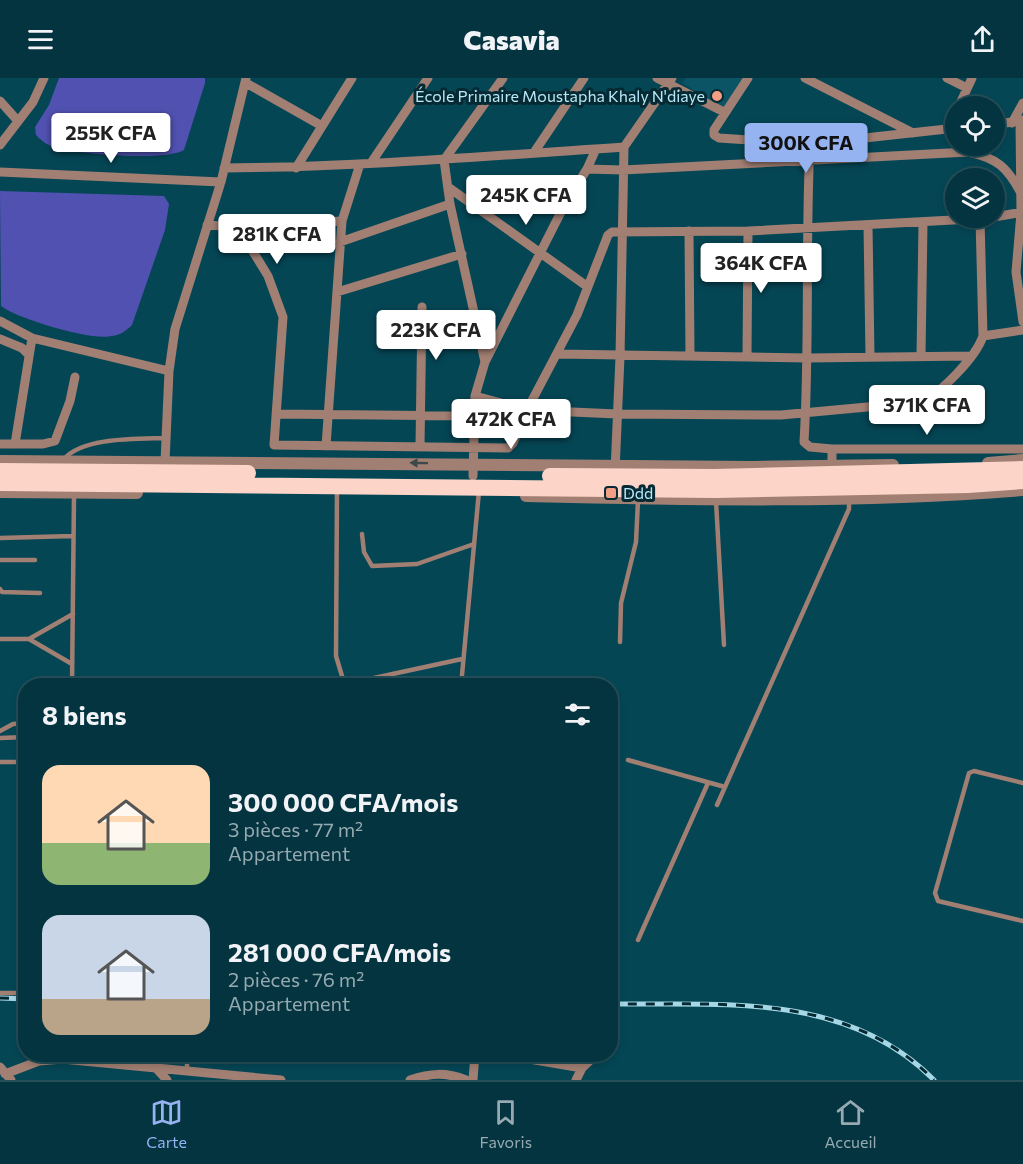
<!DOCTYPE html>
<html lang="fr">
<head>
<meta charset="utf-8">
<style>
  :root { --surface:#043440; --page:#0d3c47; --text:#f1f3f6; --muted:#97aab1; --line:#254f59; --accent:#95b2f1 }
  body { margin:0; font-family:Commissioner,sans-serif; background:var(--page); color:var(--text); height:100vh; display:flex; flex-direction:column; font-size:22px; white-space:nowrap }
  * { box-sizing:border-box; margin:0 }
  p { font-size:20px; color:var(--muted) }
  .icon { flex:none; width:33px; height:33px; fill:none; stroke:currentColor; stroke-width:2; stroke-linecap:round; stroke-linejoin:round }
  .map { position:relative; flex:1; overflow:hidden }
  .sheet { position:absolute; left:18px; top:600px; width:600px; height:384px; display:flex; flex-direction:column; background:var(--surface); border-radius:24px; box-shadow:0 3px 9px #0003,0 0 0 2px var(--line) }
  .sheet>* { flex:none }
  .tools { position:absolute; left:945px; top:18px; display:grid; gap:12px }
  .tools a { display:grid; place-items:center; width:60px; height:60px; border-radius:50%; background:var(--surface); box-shadow:0 3px 9px #0003,0 0 0 2px var(--line); font-size:30px }
  .price { position:absolute; translate:-50% -51px; padding:0 14px; border-radius:6px; background:#fff; color:#222; font-size:20px; line-height:39px; filter:drop-shadow(0 2px 3px #0008) }
  .price::after { content:''; position:absolute; left:50%; top:36px; width:18px; height:14px; margin-left:-9px; background:inherit; clip-path:polygon(0 0,100% 0,50% 100%) }
  .price.current { background:var(--accent); color:#111 }
  ul { padding:0; list-style:none }
  li { display:flex; align-items:center; gap:18px; height:150px; padding:0 24px }
  li span { display:grid; place-items:center; flex:none; width:168px; height:120px; border-radius:18px; color:#555 }
  li>.icon { margin-inline-start:auto }
  span .icon { width:72px; height:72px; fill:#fffc; stroke-width:1 }
  li b { font-size:26px }
  h2 { display:flex; justify-content:space-between; align-items:center; height:72px; padding:0 24px; font-size:26px }
  header { display:flex; justify-content:space-between; align-items:center; height:78px; padding:0 24px; background:var(--surface); font-size:27px; font-weight:800 }
  .dock { display:flex; justify-content:space-around; align-items:center; height:84px; border-top:2px solid var(--line); background:var(--surface); font-size:16px; color:var(--muted) }
  .dock a { display:grid; justify-items:center; gap:3px }
  .dock .current { color:var(--accent) }
  .map>svg:first-child { display:block }
  .built { fill:#0a5465 }
  .water { fill:#5151b2 }
  .lines { fill:none; stroke-linecap:round; stroke-linejoin:round }
  .service { stroke:#a27f73; stroke-width:4.5 }
  .minor { stroke:#a27f73; stroke-width:9 }
  .tertiary { stroke:#a27f73; stroke-width:12 }
  .trunk { stroke:#fcd5c8; stroke-width:16 }
  .rail-casing { stroke:#a5d7e6; stroke-width:5 }
  .rail { stroke:#062a33; stroke-width:3; stroke-dasharray:9; stroke-linecap:butt }
  .oneway { fill:#3d4849 }
  .poi-dot { fill:#f39f83; stroke:#062a33; stroke-width:2 }
  .labels { text-anchor:middle; stroke-width:6; stroke-linejoin:round; paint-order:stroke }
  .poi-label { font-size:16px; fill:#b8e8f7; stroke:#062a33; text-anchor:end }
</style>
</head>
<body>
<header><svg class="icon" aria-label="menu" viewBox="0 0 24 24"><path d="M4 6h16M4 12h16M4 18h16"/></svg>Casavia<svg class="icon" aria-label="share" viewBox="0 0 24 24"><path d="M12 15V3M7 8l5-5 5 5M5 13v7h14v-7"/></svg></header>
<div class="map">
<svg width="1023" height="1002" viewBox="0 0 1023 1002">
  <rect width="100%" height="100%" fill="#054655"/>
  <path class="built" d="M686 0H743L723 30 682 5Z"/>
  <path class="water" d="M59 0H205V5L184 72C165 84 74 76 51 68 45 66 40 61 36 57L35 49 49 27Z
    M0 113 164 118 169 126 165 152 132 247C126 253 120 257 112 258 91 263 18 241 1 228Z"/>
  <g class="lines">
    <path class="service" d="M64 381C83 359 137 361 166 360
      M337 411 336 578 345 608
      M716 423 724 567
      M362 456 364 474 372 488 417 486 474 466
      M0 460 73 458
      M0 482H35
      M0 511 2 514 40 515
      M0 561H29L73 536
      M29 561 72 586
      M620 564 621 525 636 464 638 422
      M374 600 462 581
      M72 608 74 417
      M461 608 479 413
      M0 653 13 646 26 645
      M0 660 26 659
      M628 682 725 709
      M0 684H26
      M1023 705 974 693 969 695 935 815 938 823 1023 843
      M717 727 849 431V421
      M638 862 708 705
      M0 915H26
      M187 976V992"/>
    <path class="minor" d="M657 0 724 34
      M748 0 714 52V57L719 60 810 66 956 50
      M805 0 913 55
      M947 0 967 10
      M246 5 322 48
      M0 23 17 42
      M959 28 972 0
      M1020 43 1021 135 1016 194 1023 244
      M1012 45 1023 25
      M994 47 1023 42
      M948 51 956 35
      M810 66C805 165 810 264 804 364L810 369 832 371V387
      M0 67 33 24 44 0
      M535 73 584 0
      M371 85 428 0
      M224 90C357 89 490 78 624 69
      M296 90 352 0
      M587 91 623 92 968 74C997 80 1007 89 1021 115
      M0 94 221 104
      M448 109 588 209
      M994 139 1023 134
      M207 147 238 149 342 143
      M868 147 870 278
      M238 149 268 198 283 239 274 367 508 370 513 365 527 332 577 237 608 157 612 154 748 153 990 140
      M689 153 690 278
      M340 164 450 126
      M337 214 462 176
      M0 243 32 260 169 293
      M983 258 1023 252
      M0 261 22 270 29 277
      M558 276 808 280 970 278
      M747 278 748 153
      M921 278 923 145
      M485 284 450 126 444 82 503 0
      M475 318 527 332 617 336 781 337 921 324C941 315 976 279 983 258L980 141
      M276 336 473 338
      M0 366H43L55 363 70 323 75 299
      M15 366 32 260
      M326 368 342 143 360 86
      M420 368 422 229
      M832 371H1023
      M165 384 169 293 175 251 221 104 246 0
      M615 393 620 279 624 69 672 0
      M473 398 475 318 485 284 565 126 587 91 596 71
      M610 960 614 949
      M500 976 582 990
      M0 989 11 1002
      M155 989 167 1002
      M5 996 39 983 62 981 281 1002
      M410 1002C430 995 446 994 466 1002
      M473 1002 475 976
      M576 1002 582 990 597 976"/>
    <path class="tertiary" d="M0 383 753 389 893 387
      M988 385 1023 382
      M0 414 137 415
      M526 418C691 422 859 425 1023 412"/>
    <path class="trunk" d="M0 393 248 395
      M550 398 715 399 1023 391
      M0 405 715 412 968 407 1023 403"/>
    <g class="rail-casing">
      <path id="rail" d="M0 920 26 921
        M610 926C723 927 847 914 934 1002"/>
    </g>
    <use href="#rail" class="rail"/>
  </g>
  <defs><path id="oneway-solid" d="M-6-.8H1V-3.2L6.5 0L1 3.2V.8H-6Z" transform="scale(1.5)"/></defs>
  <use class="oneway" href="#oneway-solid" transform="translate(419 385) rotate(-179)"/>
  <g class="poi-dot">
    <circle cx="717" cy="18" r="6"/>
    <rect x="605" y="409" width="12" height="12" rx="3"/>
  </g>
  <g class="labels">
    <g class="poi-label">
      <text x="705" y="24">École Primaire Moustapha Khaly N'diaye</text>
      <text x="623" y="421" text-anchor="start">Ddd</text>
    </g>
  </g>
</svg>
<div class="tools">
<a><svg class="icon" aria-label="locate" viewBox="0 0 24 24"><circle cx="12" cy="12" r="6"/><path d="M12 2v4M12 18v4M2 12h4M18 12h4"/></svg></a>
<a><svg class="icon" aria-label="layers" viewBox="0 0 24 24"><path d="M12 4l9 5-9 5-9-5zM3 14l9 5 9-5"/></svg></a>
</div>
<b class="price" style="left:111px;top:86px">255K CFA</b>
<b class="price current" style="left:806px;top:96px">300K CFA</b>
<b class="price" style="left:526px;top:148px">245K CFA</b>
<b class="price" style="left:277px;top:187px">281K CFA</b>
<b class="price" style="left:761px;top:216px">364K CFA</b>
<b class="price" style="left:436px;top:283px">223K CFA</b>
<b class="price" style="left:927px;top:358px">371K CFA</b>
<b class="price" style="left:511px;top:372px">472K CFA</b>
<section class="sheet">
<h2>8 biens<svg class="icon" aria-label="filters" viewBox="0 0 24 24"><path d="M4 7h16M4 17h16"/><circle cx="9" cy="7" r="2"/><circle cx="15" cy="17" r="2"/></svg></h2>
<ul>
<li><span style="background:linear-gradient(#ffd9b3 65%,#8fb573 0)"><svg class="icon" aria-label="home" viewBox="0 0 24 24"><path d="M3 11l9-7 9 7M6 9v11h12V9"/></svg></span><div><b>300 000 CFA/mois</b><p>3 pièces · 77 m²</p><p>Appartement</p></div></li>
<li><span style="background:linear-gradient(#c9d6e8 70%,#b9a48a 0)"><svg class="icon" aria-label="home" viewBox="0 0 24 24"><path d="M3 11l9-7 9 7M6 9v11h12V9"/></svg></span><div><b>281 000 CFA/mois</b><p>2 pièces · 76 m²</p><p>Appartement</p></div></li>
</ul>
</section>
</div>
<nav class="dock">
<a class="current"><svg class="icon" aria-label="map" viewBox="0 0 24 24"><path d="M3 6l6-2 6 2 6-2v14l-6 2-6-2-6 2zM9 4v14M15 6v14"/></svg>Carte</a>
<a><svg class="icon" aria-label="saved" viewBox="0 0 24 24"><path d="M7 4h10v16l-5-4-5 4z"/></svg>Favoris</a>
<a><svg class="icon" aria-label="home" viewBox="0 0 24 24"><path d="M3 11l9-7 9 7M6 9v11h12V9"/></svg>Accueil</a>
</nav>
</body>
</html>
